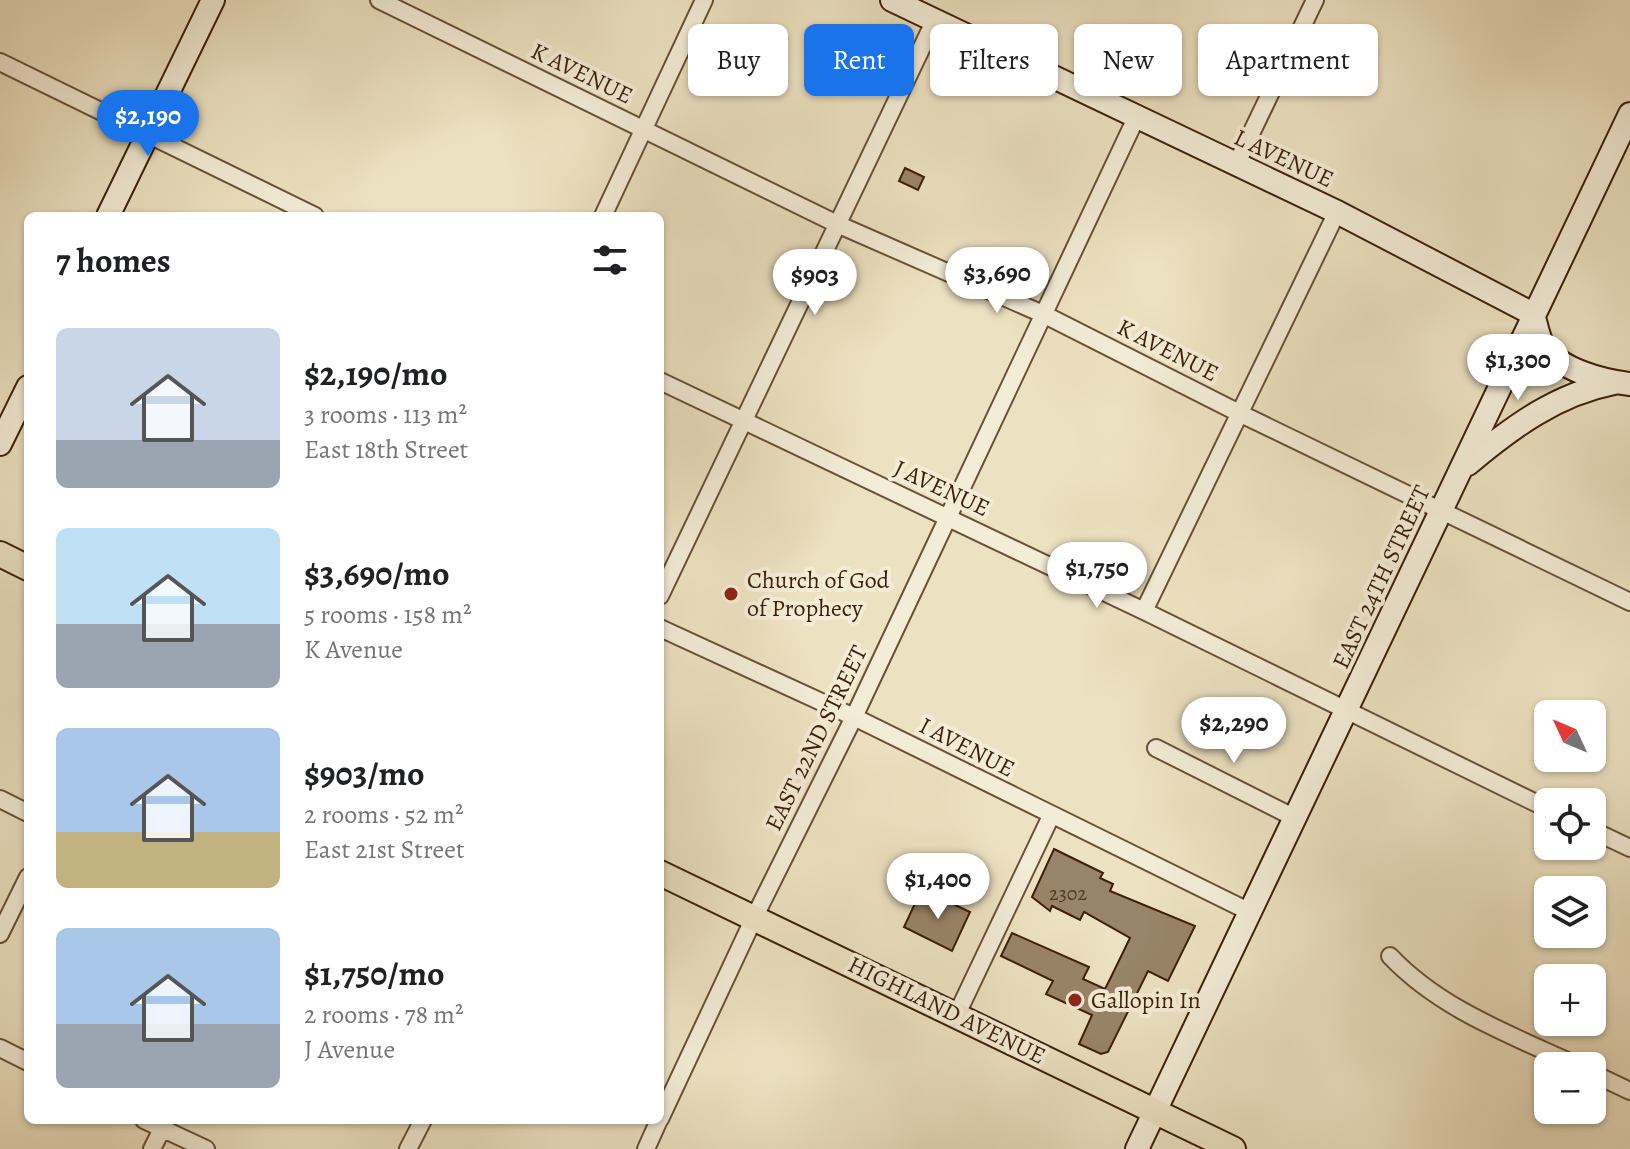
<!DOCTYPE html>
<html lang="en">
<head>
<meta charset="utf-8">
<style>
  :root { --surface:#fff; --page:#f2f2f2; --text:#202124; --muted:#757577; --accent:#1a73e8 }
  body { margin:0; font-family:Alegreya,serif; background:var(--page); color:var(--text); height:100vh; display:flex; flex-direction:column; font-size:30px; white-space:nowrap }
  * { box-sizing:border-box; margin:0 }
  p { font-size:26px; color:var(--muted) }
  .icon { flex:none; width:44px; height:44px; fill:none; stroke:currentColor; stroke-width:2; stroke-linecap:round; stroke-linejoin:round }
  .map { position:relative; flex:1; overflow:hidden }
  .side { position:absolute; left:24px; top:212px; width:640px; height:912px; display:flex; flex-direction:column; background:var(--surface); border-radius:12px; box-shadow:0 2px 6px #0004 }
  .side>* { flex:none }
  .guide { position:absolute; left:688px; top:24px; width:760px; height:72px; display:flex; gap:16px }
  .needle { width:52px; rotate:314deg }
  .tools { position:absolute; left:1534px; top:700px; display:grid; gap:16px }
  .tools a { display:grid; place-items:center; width:72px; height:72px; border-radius:12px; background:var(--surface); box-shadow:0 2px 6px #0004; font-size:40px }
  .price { position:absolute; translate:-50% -68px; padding:0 18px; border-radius:28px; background:#fff; color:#222; font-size:26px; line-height:52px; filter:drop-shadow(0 2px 4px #0008) }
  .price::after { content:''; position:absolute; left:50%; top:48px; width:24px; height:18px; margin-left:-12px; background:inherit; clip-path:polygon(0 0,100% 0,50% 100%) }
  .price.on { background:var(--accent); color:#fff }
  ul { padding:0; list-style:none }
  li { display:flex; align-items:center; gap:24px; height:200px; padding:0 32px }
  li span { display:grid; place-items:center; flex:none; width:224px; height:160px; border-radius:12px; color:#555 }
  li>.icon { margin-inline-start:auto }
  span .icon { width:96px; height:96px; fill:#fffc; stroke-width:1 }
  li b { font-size:34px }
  h2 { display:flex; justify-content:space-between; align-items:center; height:96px; padding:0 32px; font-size:34px }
  .chip { padding:0 28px; border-radius:12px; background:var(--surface); box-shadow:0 2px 6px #0004; font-size:28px; line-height:72px }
  .chip.on { background:var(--accent); color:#fff }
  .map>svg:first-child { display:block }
  .building { fill:#988468; stroke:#3d1f08; stroke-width:2 }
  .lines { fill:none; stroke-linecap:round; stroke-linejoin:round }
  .street-casing { stroke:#695036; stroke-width:20 }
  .secondary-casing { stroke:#3d1f08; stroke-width:26 }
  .primary-casing { stroke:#3d1f08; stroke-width:28 }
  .street { stroke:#f3ecd7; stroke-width:16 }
  .secondary { stroke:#f3ecd7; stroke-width:22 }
  .primary { stroke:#ece1c1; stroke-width:24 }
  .poi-dot { fill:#8f2418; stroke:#f3ecd7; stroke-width:3 }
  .labels { text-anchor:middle; stroke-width:8; stroke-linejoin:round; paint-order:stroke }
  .number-label { font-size:20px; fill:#543820 }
  .street-label { font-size:24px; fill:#3d1f08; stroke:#f3ecd7 }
  .poi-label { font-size:24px; fill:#3d1f08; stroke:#f3ecd7; text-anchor:start }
</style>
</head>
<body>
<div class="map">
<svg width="1630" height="1149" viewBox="0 0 1630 1149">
  <rect width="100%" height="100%" fill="#ece1c1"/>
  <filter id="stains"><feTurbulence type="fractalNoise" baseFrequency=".0025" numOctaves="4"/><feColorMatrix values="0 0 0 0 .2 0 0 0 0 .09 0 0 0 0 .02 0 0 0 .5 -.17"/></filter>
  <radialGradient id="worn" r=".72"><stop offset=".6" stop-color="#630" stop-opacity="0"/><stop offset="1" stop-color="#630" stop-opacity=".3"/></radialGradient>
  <path class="building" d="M905 168 924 177 918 190 899 181Z
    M1054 849 1103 873 1100 878 1113 884 1110 891 1195 926 1168 981 1148 971 1108 1052 1101 1054 1079 1044 1092 1015 1046 994 1053 981 1001 956 1012 933 1089 967 1083 979 1105 989 1111 977 1130 938 1084 912 1080 920 1052 906 1050 911 1032 897Z
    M930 893 970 912 952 951 904 927 917 899 925 903Z"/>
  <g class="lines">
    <g class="street-casing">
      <path id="street" d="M379 0 837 224 1045 315 1239 413 1630 602
        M0 62 315 216
        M1236 165 1315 0
        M603 216 704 0
        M660 381 1144 611 1548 809
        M660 596 934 22
        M1144 611 1337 212
        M660 628 854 717 1250 912
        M1156 748 1295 818
        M0 799 28 813
        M1592 830 1630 848
        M0 934 28 877
        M1390 956C1441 1010 1512 1035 1578 1066
        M957 1014 1051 816
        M0 1048 28 1062
        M1592 1073 1630 1091
        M660 1119 754 918 854 717 1136 118
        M144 1120 206 1149
        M152 1149 162 1129
        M408 1149 423 1120
        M646 1149 659 1120"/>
    </g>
    <g class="secondary-casing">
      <path id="secondary" d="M892 0 1337 212 1533 314C1536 323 1538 337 1543 345 1559 370 1603 381 1630 384
        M108 216 213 0
        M0 444 28 387
        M1468 464C1512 427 1557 394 1614 383
        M1137 1149 1630 114"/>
    </g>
    <g class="primary-casing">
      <path id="primary" d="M0 554 28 568
        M660 873 1233 1149"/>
    </g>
    <use href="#street" class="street"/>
    <use href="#secondary" class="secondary"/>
    <use href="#primary" class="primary"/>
  </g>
  <g class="poi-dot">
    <circle cx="731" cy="594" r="8"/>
    <circle cx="1075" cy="1000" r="8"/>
  </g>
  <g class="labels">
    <g class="number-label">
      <text x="1068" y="900">2302</text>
    </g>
    <g class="street-label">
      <text transform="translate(582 73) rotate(26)" y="8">K AVENUE</text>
      <text transform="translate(1284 158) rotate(25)" y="8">L AVENUE</text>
      <text transform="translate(1168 350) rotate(27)" y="8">K AVENUE</text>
      <text transform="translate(942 488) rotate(25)" y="8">J AVENUE</text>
      <text transform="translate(1381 577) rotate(-65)" y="8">EAST 24TH STREET</text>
      <text transform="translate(816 738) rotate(-64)" y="8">EAST 22ND STREET</text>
      <text transform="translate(967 747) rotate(27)" y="8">I AVENUE</text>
      <text transform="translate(947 1010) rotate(26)" y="8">HIGHLAND AVENUE</text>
    </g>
    <g class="poi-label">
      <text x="747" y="588">Church of God<tspan x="747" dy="28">of Prophecy</tspan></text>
      <text x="1091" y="1008">Gallopin In</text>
    </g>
  </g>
  <rect width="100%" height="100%" filter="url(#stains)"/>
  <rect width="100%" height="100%" fill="url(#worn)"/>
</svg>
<div class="tools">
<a><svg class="needle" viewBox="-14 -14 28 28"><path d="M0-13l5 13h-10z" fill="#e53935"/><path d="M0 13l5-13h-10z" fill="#757577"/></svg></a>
<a><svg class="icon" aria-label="locate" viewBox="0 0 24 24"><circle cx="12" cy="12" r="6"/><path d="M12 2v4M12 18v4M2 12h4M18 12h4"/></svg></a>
<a><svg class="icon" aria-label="layers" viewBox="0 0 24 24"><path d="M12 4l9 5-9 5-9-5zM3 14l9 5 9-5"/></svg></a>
<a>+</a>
<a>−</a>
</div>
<b class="price on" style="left:148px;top:158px">$2,190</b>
<b class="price" style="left:997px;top:315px">$3,690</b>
<b class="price" style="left:815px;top:317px">$903</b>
<b class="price" style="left:1518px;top:402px">$1,300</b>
<b class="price" style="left:1097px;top:610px">$1,750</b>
<b class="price" style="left:1234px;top:765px">$2,290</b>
<b class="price" style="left:938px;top:921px">$1,400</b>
<div class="guide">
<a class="chip">Buy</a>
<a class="chip on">Rent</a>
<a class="chip">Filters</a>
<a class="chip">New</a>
<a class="chip">Apartment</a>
</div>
<section class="side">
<h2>7 homes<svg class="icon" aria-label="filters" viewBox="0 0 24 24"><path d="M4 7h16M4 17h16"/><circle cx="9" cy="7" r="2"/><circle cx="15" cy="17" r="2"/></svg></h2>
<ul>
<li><span style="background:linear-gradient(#c9d6e8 70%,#9aa5b1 0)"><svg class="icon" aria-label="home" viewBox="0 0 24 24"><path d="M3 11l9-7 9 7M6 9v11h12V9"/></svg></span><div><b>$2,190/mo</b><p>3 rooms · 113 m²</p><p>East 18th Street</p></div></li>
<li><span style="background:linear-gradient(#bfe0f5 60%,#9aa5b1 0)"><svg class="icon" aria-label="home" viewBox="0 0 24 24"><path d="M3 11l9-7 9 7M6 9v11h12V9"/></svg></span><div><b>$3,690/mo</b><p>5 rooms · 158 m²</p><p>K Avenue</p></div></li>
<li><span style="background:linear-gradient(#a9c7e8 65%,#c2b280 0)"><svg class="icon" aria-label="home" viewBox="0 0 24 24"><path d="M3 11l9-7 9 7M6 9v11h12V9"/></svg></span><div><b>$903/mo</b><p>2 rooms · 52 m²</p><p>East 21st Street</p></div></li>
<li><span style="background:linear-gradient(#a9c7e8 60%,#9aa5b1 0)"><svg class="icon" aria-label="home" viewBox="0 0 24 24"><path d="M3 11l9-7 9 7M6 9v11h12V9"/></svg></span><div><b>$1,750/mo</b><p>2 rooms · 78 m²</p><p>J Avenue</p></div></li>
</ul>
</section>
</div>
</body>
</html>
